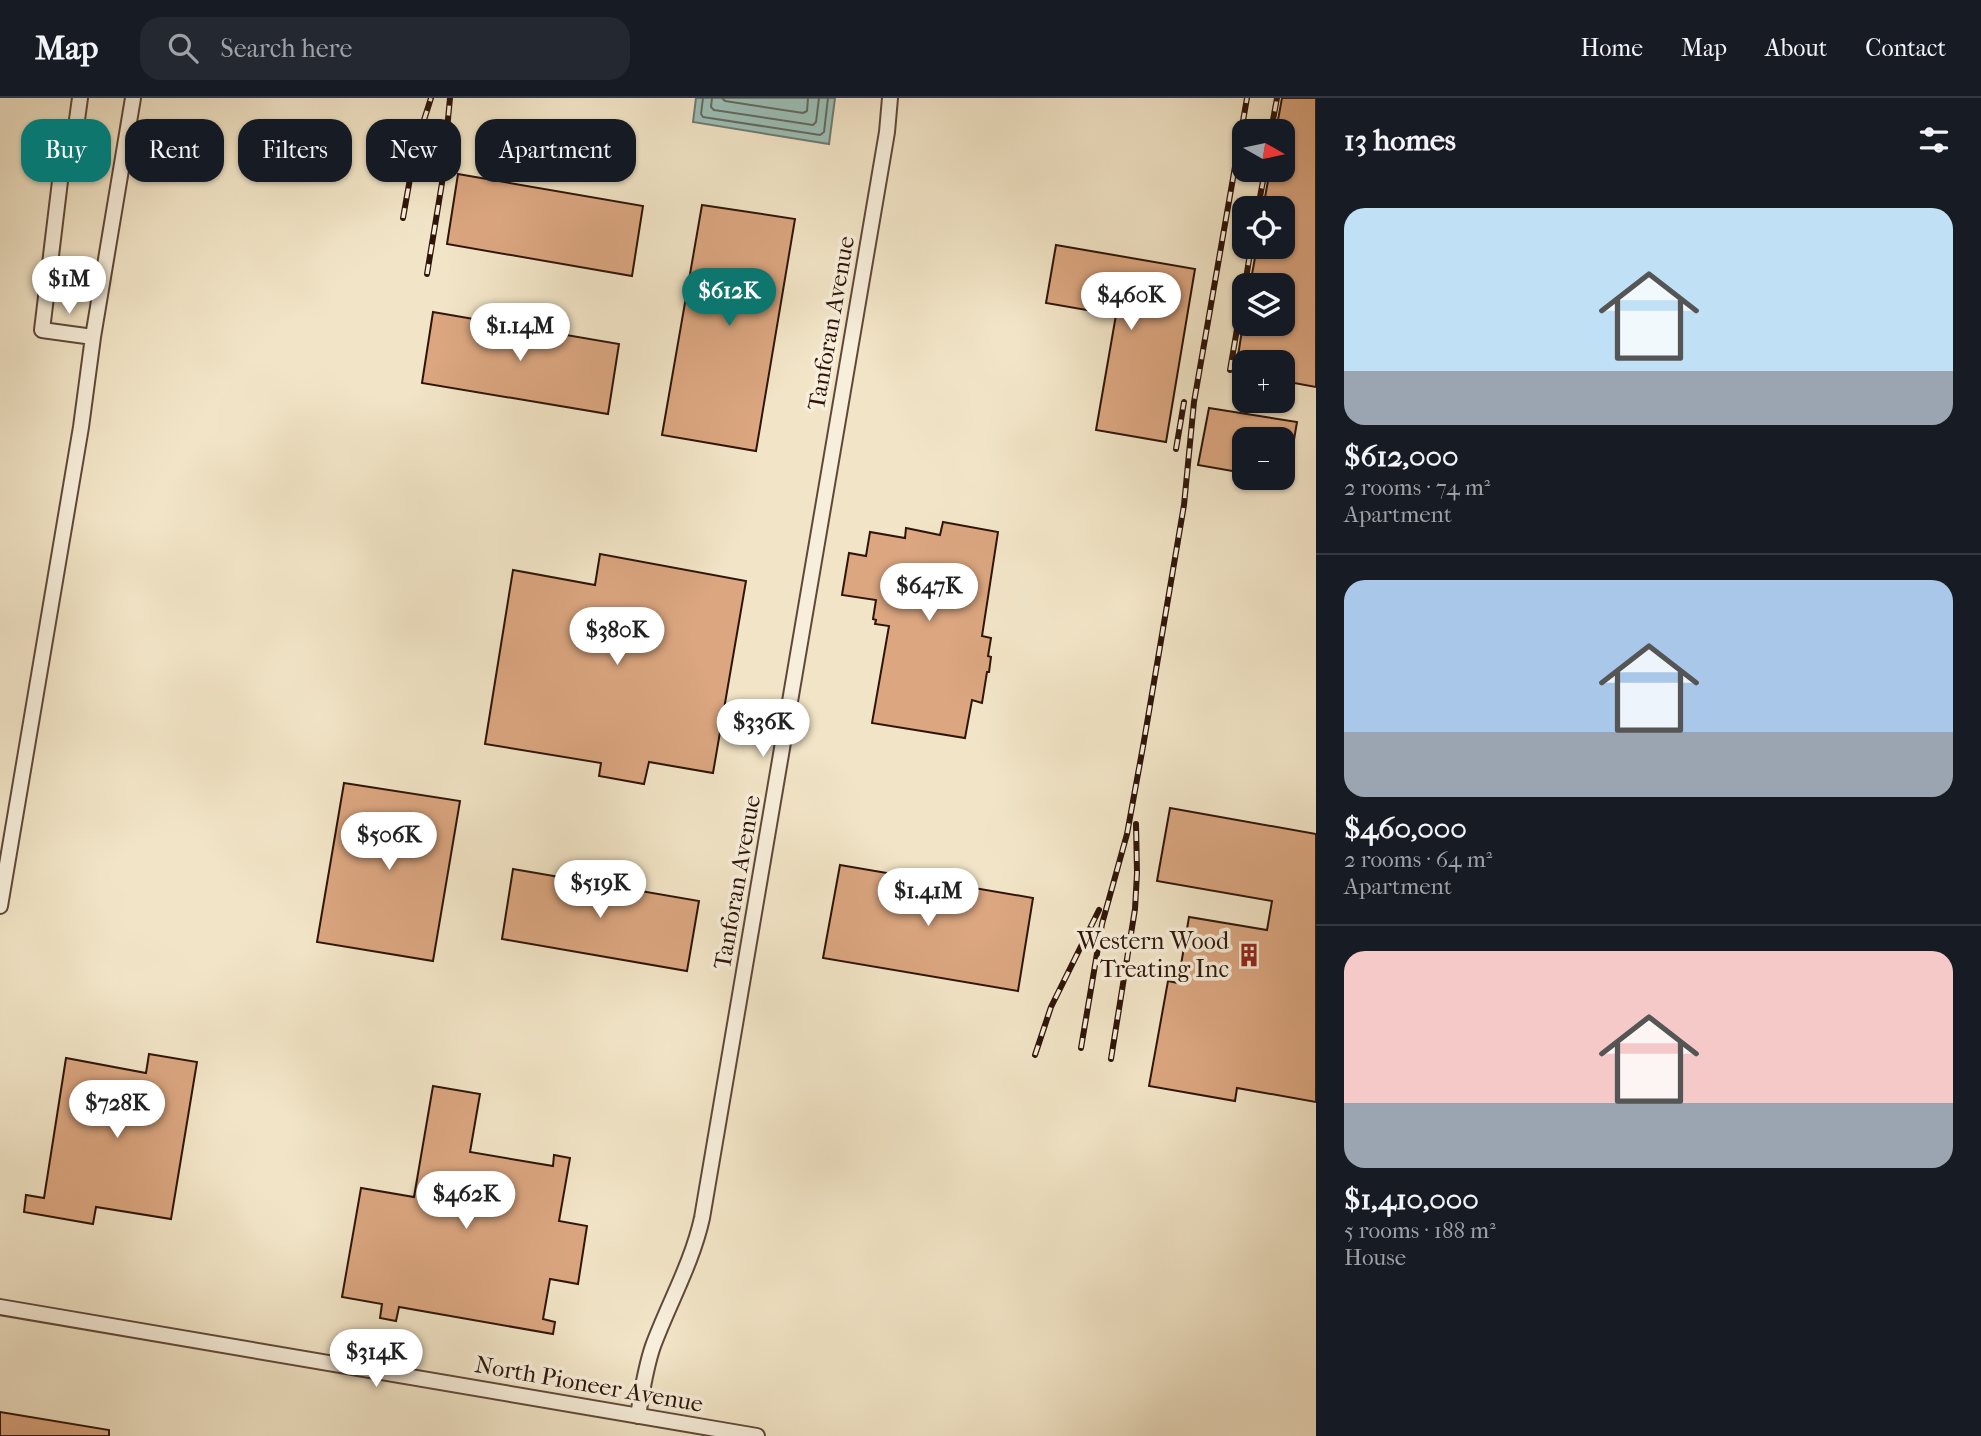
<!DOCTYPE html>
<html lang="en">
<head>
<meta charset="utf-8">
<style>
  :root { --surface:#171b24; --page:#242831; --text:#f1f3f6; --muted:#9ea1a6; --line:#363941; --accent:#0f766e }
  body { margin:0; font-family:"IM FELL French Canon",serif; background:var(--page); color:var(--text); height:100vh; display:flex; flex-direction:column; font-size:26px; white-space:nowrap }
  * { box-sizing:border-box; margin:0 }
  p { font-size:23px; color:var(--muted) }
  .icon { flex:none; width:38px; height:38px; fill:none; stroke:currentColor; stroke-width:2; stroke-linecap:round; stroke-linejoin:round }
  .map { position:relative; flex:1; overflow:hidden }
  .sheet { display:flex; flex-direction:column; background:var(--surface); width:665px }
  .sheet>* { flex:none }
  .hud { position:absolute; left:21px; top:21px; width:665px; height:63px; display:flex; gap:14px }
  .needle { width:46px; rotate:99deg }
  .controls { position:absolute; left:1232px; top:21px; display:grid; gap:14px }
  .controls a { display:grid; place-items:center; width:63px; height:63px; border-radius:14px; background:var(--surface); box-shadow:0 2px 5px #0004; font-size:35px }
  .price { position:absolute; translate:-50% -60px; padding:0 16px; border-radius:24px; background:#fff; color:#222; font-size:23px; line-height:46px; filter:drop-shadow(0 2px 4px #0008) }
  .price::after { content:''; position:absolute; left:50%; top:42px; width:21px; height:16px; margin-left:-10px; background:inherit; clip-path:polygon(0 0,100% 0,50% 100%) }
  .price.current { background:var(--accent); color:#fff }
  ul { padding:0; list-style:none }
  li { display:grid; align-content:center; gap:14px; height:371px; padding:0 28px }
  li+li { border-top:2px solid var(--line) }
  li span { display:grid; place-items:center; height:217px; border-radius:21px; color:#555 }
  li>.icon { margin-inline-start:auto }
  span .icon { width:126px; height:126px; fill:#fffc; stroke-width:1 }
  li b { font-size:30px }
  h2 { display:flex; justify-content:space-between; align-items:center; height:84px; padding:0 28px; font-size:30px }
  .chip { padding:0 24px; border-radius:21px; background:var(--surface); box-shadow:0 2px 5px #0004; font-size:24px; line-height:63px }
  .chip.current { background:var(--accent); color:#fff }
  header { display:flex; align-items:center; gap:42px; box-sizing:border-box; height:98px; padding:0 35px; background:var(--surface); border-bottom:2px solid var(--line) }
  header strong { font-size:33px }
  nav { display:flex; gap:38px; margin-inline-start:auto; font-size:24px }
  .search { width:490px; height:63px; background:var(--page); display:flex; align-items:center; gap:18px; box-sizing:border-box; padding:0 24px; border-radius:21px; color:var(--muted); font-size:26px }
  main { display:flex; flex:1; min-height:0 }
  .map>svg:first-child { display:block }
  .water { fill:#9bbfb7; stroke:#6f7b71; stroke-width:2 }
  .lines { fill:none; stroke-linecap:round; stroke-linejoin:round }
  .shore { stroke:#646a60; stroke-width:2 }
  .building { fill:#dba680; stroke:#2e1409; stroke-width:2 }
  .minor-casing { stroke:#5f4838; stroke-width:18 }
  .minor { stroke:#f7eedb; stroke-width:14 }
  .rail-casing { stroke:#2e1409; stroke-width:6 }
  .rail { stroke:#f7eedb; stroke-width:3.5; stroke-dasharray:10; stroke-linecap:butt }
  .labels { text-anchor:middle; stroke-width:7; stroke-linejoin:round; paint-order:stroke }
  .street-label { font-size:24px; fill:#2e1409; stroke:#f7eedb }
  .poi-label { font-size:24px; fill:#2e1409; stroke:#f7eedb; text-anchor:end }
</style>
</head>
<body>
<header>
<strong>Map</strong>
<div class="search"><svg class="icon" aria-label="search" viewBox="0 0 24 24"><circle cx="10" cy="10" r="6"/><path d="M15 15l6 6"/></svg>Search here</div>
<nav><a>Home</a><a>Map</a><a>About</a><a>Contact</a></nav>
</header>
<main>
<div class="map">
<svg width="1316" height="1338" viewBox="0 0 1316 1338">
  <rect width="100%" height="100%" fill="#f2e5c7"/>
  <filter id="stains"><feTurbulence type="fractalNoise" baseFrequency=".00286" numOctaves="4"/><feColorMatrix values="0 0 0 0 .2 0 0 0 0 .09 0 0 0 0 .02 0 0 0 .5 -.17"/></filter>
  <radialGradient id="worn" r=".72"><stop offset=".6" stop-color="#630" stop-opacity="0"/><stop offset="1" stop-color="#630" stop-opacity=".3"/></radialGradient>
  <path class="water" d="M696 0H835L829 46 693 24Z"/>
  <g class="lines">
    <path class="shore" d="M703 0 701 16 703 19 820 37 824 34 828 0
      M712 0 711 9 714 12 813 27 816 24 819 0
      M722 0 725 3 803 15 807 13 808 0"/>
  </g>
  <path class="building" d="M1282 0H1316V289L1283 283V264H1237L1243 226H1283V187H1250L1257 149H1283V110H1263L1270 72H1283V33H1276Z
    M458 76 643 108 632 178 447 146Z
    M702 107 795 121 756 353 662 337Z
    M1056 147 1195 171 1166 344 1096 332 1116 217 1046 205Z
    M433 214 619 246 608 316 422 285Z
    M1209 310 1297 324 1288 377H1283V341H1244V375L1198 367Z
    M943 424 998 434 982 538 991 540 988 558 991 559 989 574H987L982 605 972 602 965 640 872 625 889 528 875 526 876 522 873 521 876 502 842 497 849 455 866 458 870 434 905 440 906 430 940 437Z
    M600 456 746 483 713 675 649 664 644 686 599 678 601 665 485 646 513 472 595 487Z
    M344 685 460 703 433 863 317 844Z
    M1170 710 1316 736V1004L1237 990 1235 1003 1149 988 1168 883 1178 885 1189 819 1267 832 1272 803 1157 783Z
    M840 767 1033 800 1018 893 823 860Z
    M513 771 699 803 687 873 502 841Z
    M149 956 197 964 171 1121 96 1109 93 1126 24 1114 26 1097 44 1100 66 960 146 975Z
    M433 988 480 996 470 1054 553 1068 554 1057 570 1060 559 1123 587 1128 578 1186 550 1181 543 1221 555 1224 553 1236 399 1209 396 1223 380 1220 382 1206 342 1199 361 1090 414 1099Z
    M0 1314 109 1332V1338H0Z"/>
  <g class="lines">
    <g class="minor-casing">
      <path id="minor" d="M80 0 75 36 68 48 61 75 42 232 93 239
        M0 808 81 329 93 239 133 0
        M0 1209 757 1338
        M638 1318C642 1294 645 1271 653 1248 669 1205 692 1165 702 1120L887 34 890 0"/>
    </g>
    <use href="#minor" class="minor"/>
    <g class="rail-casing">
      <path id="rail" d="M1271 33 1277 0
        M1258 110 1265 72
        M403 120 416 47 431 0
        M427 176 442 85 450 0
        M1245 187 1251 149
        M1230 272 1244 190
        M1176 351 1184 304
        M1081 950 1102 826 1127 736 1144 643 1184 407 1194 304 1247 0
        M1035 957 1051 909 1099 812
        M1111 961 1135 811 1137 775 1136 726"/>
    </g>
    <use href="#rail" class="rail"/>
  </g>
  <defs>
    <g id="building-bare" transform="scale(1.89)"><path d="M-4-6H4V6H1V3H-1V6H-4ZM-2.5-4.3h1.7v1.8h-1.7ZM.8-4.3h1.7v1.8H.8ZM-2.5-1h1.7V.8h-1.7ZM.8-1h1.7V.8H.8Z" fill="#8f2418" stroke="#f7eedb" stroke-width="2.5" paint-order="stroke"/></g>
  </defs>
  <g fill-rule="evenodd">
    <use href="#building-bare" x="1249" y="857"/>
  </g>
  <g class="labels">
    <g class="street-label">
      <text transform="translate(831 225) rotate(-80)" y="8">Tanforan Avenue</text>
      <text transform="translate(737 784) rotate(-80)" y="8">Tanforan Avenue</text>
      <text transform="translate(589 1286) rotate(10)" y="8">North Pioneer Avenue</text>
    </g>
    <g class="poi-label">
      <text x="1229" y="851">Western Wood<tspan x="1229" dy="28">Treating Inc</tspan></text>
    </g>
  </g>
  <rect width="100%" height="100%" filter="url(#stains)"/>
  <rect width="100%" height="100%" fill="url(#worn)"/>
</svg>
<div class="controls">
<a><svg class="needle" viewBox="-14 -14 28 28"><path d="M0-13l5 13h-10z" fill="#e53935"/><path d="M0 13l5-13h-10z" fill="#9ea1a6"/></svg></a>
<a><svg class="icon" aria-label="locate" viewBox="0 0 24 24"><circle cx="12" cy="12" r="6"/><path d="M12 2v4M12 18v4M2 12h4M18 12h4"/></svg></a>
<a><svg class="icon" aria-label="layers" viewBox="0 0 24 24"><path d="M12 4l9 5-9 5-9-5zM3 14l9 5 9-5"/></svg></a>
<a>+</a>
<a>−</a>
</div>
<b class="price" style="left:69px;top:218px">$1M</b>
<b class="price current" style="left:729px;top:230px">$612K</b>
<b class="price" style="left:1131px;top:234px">$460K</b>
<b class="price" style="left:520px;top:265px">$1.14M</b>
<b class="price" style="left:929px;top:525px">$647K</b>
<b class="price" style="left:617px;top:569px">$380K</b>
<b class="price" style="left:763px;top:661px">$336K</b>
<b class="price" style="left:389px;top:774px">$506K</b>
<b class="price" style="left:600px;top:822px">$519K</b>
<b class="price" style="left:928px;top:830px">$1.41M</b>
<b class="price" style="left:117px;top:1042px">$728K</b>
<b class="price" style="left:466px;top:1133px">$462K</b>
<b class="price" style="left:376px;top:1291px">$314K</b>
<div class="hud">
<a class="chip current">Buy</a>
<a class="chip">Rent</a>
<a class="chip">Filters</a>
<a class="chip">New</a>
<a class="chip">Apartment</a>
</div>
</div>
<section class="sheet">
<h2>13 homes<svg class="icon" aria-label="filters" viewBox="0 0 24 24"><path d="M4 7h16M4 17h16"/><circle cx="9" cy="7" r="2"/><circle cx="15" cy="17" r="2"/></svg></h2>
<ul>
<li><span style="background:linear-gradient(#bfe0f5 75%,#9aa5b1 0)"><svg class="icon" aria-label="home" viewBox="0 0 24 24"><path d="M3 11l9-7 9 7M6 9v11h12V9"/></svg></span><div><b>$612,000</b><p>2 rooms · 74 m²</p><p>Apartment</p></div></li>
<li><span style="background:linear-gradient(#a9c7e8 70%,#9aa5b1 0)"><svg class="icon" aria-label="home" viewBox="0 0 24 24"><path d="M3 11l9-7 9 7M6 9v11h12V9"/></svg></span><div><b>$460,000</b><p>2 rooms · 64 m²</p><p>Apartment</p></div></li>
<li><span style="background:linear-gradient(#f6c9c9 70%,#9aa5b1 0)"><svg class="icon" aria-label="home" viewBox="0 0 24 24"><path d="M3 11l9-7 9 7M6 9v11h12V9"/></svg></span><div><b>$1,410,000</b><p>5 rooms · 188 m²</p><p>House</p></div></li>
</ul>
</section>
</main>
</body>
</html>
